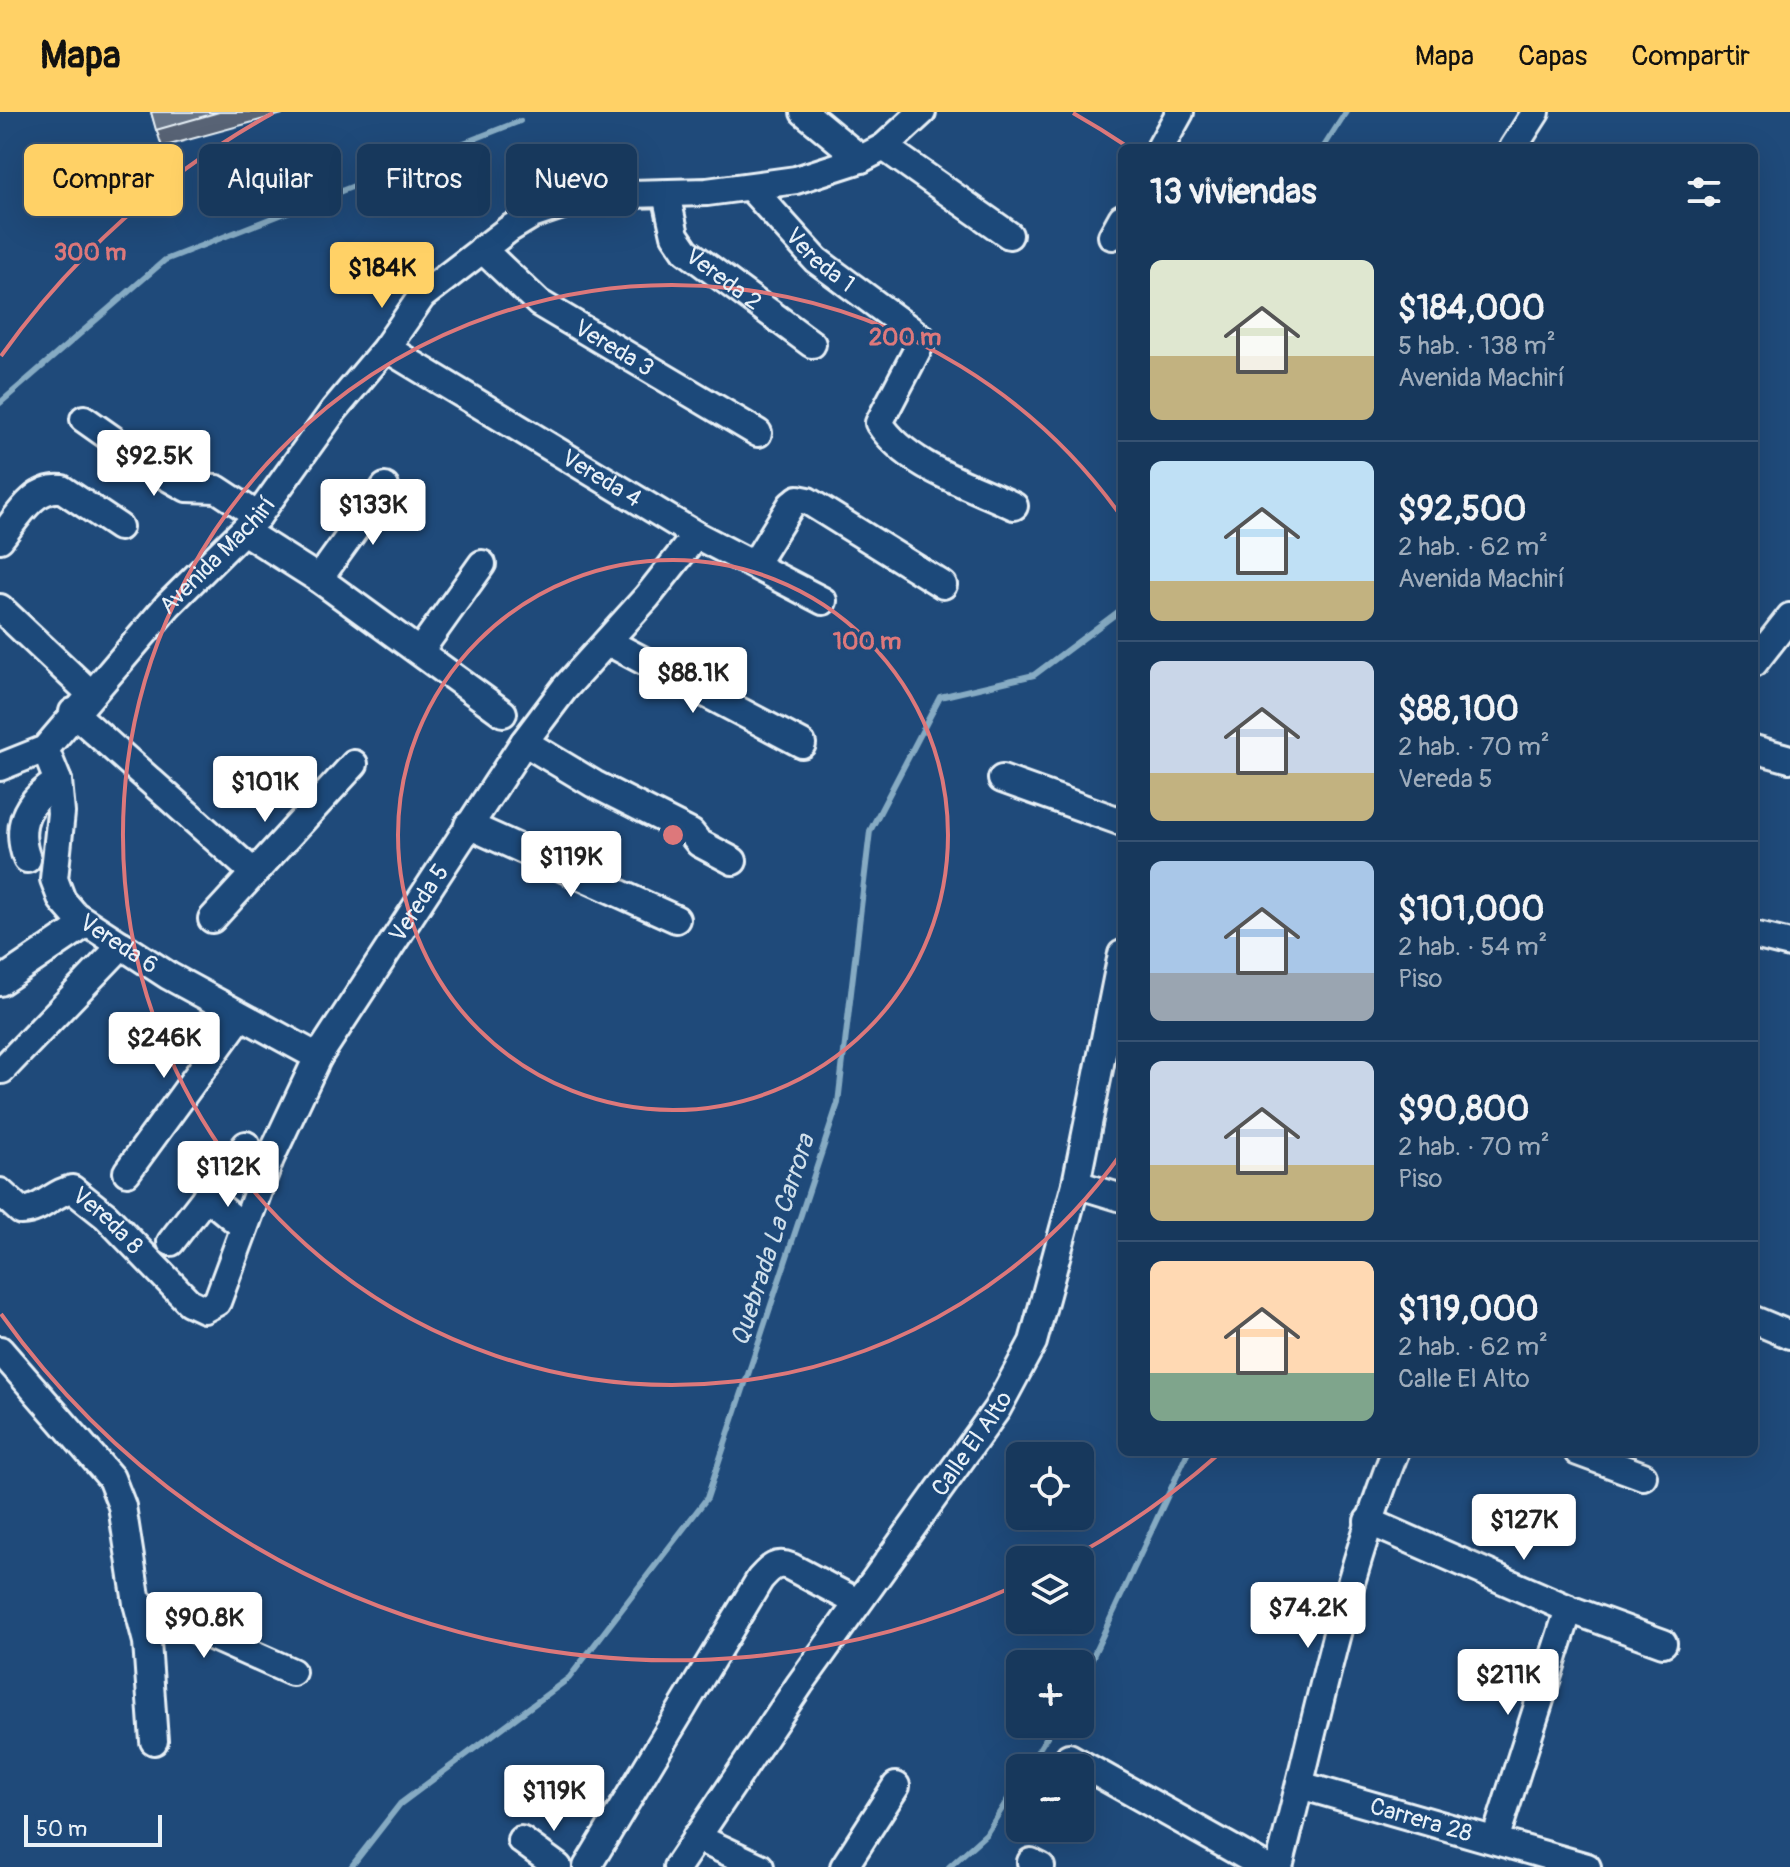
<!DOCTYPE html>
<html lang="es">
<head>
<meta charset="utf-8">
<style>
  :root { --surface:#17385c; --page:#203f62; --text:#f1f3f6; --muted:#9eacbb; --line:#365272; --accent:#ffd166 }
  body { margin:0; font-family:Pangolin,sans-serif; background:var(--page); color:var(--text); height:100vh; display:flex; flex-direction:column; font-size:30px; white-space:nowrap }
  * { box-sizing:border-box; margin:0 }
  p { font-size:26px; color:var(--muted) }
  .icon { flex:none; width:44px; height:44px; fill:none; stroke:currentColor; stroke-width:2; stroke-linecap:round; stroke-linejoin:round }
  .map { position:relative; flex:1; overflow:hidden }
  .details { position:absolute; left:1118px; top:32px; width:640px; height:1312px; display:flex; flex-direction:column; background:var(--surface); border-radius:12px; box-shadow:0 8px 32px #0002,0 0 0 2px var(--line) }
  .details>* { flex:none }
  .hud { position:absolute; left:24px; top:32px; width:760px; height:72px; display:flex; gap:16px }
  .tools { position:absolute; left:1006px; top:1330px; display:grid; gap:16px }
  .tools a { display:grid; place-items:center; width:88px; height:88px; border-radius:12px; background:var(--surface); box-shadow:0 8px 32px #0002,0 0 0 2px var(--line); font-size:40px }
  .scale { position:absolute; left:24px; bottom:20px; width:138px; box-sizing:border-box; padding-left:8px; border:4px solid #e8f1f8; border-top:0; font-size:22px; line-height:28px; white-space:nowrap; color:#e8f1f8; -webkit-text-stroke:6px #1f4a7a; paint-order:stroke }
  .price { position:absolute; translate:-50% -68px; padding:0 18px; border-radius:8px; background:#fff; color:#222; font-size:26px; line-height:52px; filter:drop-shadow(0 2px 4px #0008) }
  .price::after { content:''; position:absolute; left:50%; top:48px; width:24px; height:18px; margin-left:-12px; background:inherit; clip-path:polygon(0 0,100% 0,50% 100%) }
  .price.current { background:var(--accent); color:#111 }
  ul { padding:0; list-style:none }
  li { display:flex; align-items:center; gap:24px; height:200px; padding:0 32px }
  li+li { border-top:2px solid var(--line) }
  li span { display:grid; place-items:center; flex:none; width:224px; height:160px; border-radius:12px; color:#555 }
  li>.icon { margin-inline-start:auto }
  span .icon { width:96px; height:96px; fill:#fffc; stroke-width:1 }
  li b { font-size:34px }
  h2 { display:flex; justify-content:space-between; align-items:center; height:96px; padding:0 32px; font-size:34px }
  .tag { padding:0 28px; border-radius:12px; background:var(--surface); box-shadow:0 8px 32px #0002,0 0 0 2px var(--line); font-size:28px; line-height:72px }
  .tag.current { background:var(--accent); color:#111 }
  header { display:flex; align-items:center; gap:48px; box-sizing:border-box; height:112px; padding:0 40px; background:var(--accent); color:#111 }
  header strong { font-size:38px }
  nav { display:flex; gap:44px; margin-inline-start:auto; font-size:28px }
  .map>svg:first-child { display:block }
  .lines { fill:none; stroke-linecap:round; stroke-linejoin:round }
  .stream { stroke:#86abc3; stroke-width:6 }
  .minor-casing { stroke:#e8f1f8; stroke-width:32 }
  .minor { stroke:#1f4a7a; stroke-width:26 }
  .wall { fill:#596474; stroke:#e8f1f8; stroke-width:2 }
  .building { fill:#677487; stroke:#e8f1f8; stroke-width:2 }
  .ring { fill:none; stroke:#dd787b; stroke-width:4 }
  .labels { text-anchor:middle; stroke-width:7; stroke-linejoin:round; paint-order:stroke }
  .street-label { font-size:24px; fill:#e8f1f8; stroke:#1f4a7a }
  .water-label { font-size:26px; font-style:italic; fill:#cfdfeb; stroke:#1f4a7a }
  .centre { fill:#dd787b; stroke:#1f4a7a; stroke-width:4 }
  .ring-label { font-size:24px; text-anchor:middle; font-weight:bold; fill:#dd787b; stroke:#1f4a7a; stroke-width:7; stroke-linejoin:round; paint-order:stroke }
</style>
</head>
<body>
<header>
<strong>Mapa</strong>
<nav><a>Mapa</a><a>Capas</a><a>Compartir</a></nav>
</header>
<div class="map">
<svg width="1790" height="1755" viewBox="0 0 1790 1755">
  <rect width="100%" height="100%" fill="#1f4a7a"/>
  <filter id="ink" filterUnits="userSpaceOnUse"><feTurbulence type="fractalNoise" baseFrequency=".0125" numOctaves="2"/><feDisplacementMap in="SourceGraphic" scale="16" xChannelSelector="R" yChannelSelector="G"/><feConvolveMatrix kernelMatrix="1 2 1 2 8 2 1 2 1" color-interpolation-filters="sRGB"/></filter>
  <g filter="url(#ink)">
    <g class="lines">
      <path class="stream" d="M1323 36 1346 0
        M0 291 165 148 520 9
        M1080 1572 1188 1340
        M1027 1656 1055 1612
        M351 1755 400 1692 569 1566 707 1386 838 991 870 719 940 585 1034 563 1122 497
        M949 1755 986 1722 1020 1668"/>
      <g class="minor-casing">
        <g id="minor">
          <path d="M804 0 861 47"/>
          <path d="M884 35 1009 123"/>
          <path d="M1160 36 1180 0"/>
          <path d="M1513 36 1536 0"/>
          <path id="s1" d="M751 76 816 148 923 227 879 311C908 355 968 372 1014 394"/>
          <path id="s2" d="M666 82 675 123 686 139 812 232"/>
          <path d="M1112 124 1122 106"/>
          <path id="s3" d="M482 137 539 191 758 321"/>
          <path id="s4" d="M386 236 696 423 823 489"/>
          <path d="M84 307 162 362 187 376 217 377 258 404"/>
          <path d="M245 420 319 467 503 601"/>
          <path d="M0 427C17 406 33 374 62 377L119 415"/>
          <path d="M755 451 791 393 798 387 808 389 943 473"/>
          <path d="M319 467 385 375"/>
          <path d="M0 496 90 581"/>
          <path d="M608 530 802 632"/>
          <path d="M420 539 482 452"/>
          <path d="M1754 551 1790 505"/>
          <path d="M73 600 254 761"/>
          <path d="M524 630 594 672 691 721 699 731 733 749"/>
          <path id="s5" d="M45 637 58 669 61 701 54 767 62 788 75 803 169 864 318 945"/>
          <path d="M1754 637 1790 647"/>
          <path id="s6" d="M0 655 45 637 168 493 258 404 334 298 386 236 422 184 509 117 532 103 592 83 707 80 796 68 861 47 884 35 922 0"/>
          <path d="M1002 667 1122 710"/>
          <path d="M468 713 676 807"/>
          <path d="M27 747C14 712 28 688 58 669"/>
          <path d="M212 807 354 652"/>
          <path d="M1754 823 1790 832"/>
          <path d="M0 870 87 811"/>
          <path d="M2 958 122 833"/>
          <path d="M127 1060 240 905"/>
          <path d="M1076 1072 1122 1086"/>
          <path id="s7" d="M0 1080 21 1099C43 1098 52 1081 72 1077L106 1104 189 1190 204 1197 217 1190 270 1047 318 945 524 630 564 577 647 485 696 423"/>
          <path d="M206 1084 244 1115"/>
          <path d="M171 1130 246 1033"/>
          <path d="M1754 1208 1790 1223"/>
          <path d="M0 1238 111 1366 122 1394 137 1491 147 1530 154 1629"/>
          <path d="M1578 1340 1643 1364"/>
          <path d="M1368 1409 1569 1497 1663 1531"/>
          <path d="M137 1491 292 1560"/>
          <path d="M1069 1645 1265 1755"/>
          <path id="s8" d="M1300 1673 1587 1755"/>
          <path d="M696 1725 760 1755"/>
          <path d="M521 1728 558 1755"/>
          <path d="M1495 1728 1569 1497"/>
          <path d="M1031 1750 1041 1755"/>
          <path d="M587 1755 760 1467C770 1456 776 1449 791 1455L857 1490"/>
          <path id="s9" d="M677 1755 800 1572 997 1297 1033 1230 1076 1072 1122 842"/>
          <path d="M844 1755 896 1674"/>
          <path d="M1279 1755C1315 1616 1342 1474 1395 1340"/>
        </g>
      </g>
      <use href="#minor" class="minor"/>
    </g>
    <path class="wall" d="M151 0H290L162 35Z"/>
    <path class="building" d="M151 0H219L156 18Z"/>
  </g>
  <g class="ring">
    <circle cx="673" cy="723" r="275"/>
    <path d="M1121 1042A550 550 0 1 1 1121 404"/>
    <path d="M1220 1341A825 825 0 0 1 1073 1445M1015 1474A825 825 0 0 1 1 1202M1 244A825 825 0 0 1 273 1M1073 1A825 825 0 0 1 1128 35"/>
  </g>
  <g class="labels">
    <g class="street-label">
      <text dy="8" stroke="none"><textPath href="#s1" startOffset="100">Vereda 1</textPath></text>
      <text dy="8" stroke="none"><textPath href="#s2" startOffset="108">Vereda 2</textPath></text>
      <text dy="8" stroke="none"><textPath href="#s3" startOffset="166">Vereda 3</textPath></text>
      <text dy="8" stroke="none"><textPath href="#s4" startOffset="252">Vereda 4</textPath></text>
      <text dy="8" stroke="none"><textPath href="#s6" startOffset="308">Avenida Machirí</textPath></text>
      <text dy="8" stroke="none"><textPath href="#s7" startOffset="728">Vereda 5</textPath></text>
      <text dy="8" stroke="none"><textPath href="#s5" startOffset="228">Vereda 6</textPath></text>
      <text dy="8" stroke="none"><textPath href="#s7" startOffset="132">Vereda 8</textPath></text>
      <text dy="8" stroke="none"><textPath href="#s9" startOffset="516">Calle El Alto</textPath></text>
      <text dy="8" stroke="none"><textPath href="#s8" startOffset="126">Carrera 28</textPath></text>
    </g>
    <g class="water-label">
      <text transform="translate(772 1128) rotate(-72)" y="9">Quebrada La Carrora</text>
    </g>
  </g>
  <circle cx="673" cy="723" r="12" class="centre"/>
  <g class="ring-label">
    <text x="90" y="148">300 m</text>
    <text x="905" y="233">200 m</text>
    <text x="867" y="537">100 m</text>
  </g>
</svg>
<div class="tools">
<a><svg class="icon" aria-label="locate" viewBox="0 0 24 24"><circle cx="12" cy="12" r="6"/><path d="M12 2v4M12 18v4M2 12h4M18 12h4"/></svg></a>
<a><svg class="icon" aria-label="layers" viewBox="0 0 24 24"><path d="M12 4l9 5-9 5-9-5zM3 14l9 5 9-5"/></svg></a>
<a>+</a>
<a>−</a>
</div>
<div class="scale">50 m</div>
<b class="price current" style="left:382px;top:198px">$184K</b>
<b class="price" style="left:154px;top:386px">$92.5K</b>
<b class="price" style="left:373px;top:435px">$133K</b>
<b class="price" style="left:693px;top:603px">$88.1K</b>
<b class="price" style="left:265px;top:712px">$101K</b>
<b class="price" style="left:571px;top:787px">$119K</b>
<b class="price" style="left:164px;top:968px">$246K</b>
<b class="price" style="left:228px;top:1097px">$112K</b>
<b class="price" style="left:1524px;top:1450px">$127K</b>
<b class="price" style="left:1308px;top:1538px">$74.2K</b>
<b class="price" style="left:204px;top:1548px">$90.8K</b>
<b class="price" style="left:1508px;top:1605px">$211K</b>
<b class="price" style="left:554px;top:1721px">$119K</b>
<div class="hud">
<a class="tag current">Comprar</a>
<a class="tag">Alquilar</a>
<a class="tag">Filtros</a>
<a class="tag">Nuevo</a>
</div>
<section class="details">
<h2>13 viviendas<svg class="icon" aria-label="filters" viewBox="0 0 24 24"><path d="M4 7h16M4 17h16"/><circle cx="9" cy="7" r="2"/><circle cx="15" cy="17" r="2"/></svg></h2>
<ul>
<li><span style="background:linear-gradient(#dfe7d0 60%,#c2b280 0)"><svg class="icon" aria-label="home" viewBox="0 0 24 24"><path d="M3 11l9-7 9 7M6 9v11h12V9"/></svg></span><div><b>$184,000</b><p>5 hab. · 138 m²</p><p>Avenida Machirí</p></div></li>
<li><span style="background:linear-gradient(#bfe0f5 75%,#c2b280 0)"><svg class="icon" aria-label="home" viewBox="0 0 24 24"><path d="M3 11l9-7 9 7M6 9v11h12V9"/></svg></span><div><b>$92,500</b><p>2 hab. · 62 m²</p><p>Avenida Machirí</p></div></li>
<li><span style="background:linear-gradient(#c9d6e8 70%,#c2b280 0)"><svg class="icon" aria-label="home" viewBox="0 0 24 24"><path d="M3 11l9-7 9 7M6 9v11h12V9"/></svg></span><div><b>$88,100</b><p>2 hab. · 70 m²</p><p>Vereda 5</p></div></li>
<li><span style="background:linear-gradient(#a9c7e8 70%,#9aa5b1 0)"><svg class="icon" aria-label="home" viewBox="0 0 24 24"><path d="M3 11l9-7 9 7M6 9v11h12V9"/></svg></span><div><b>$101,000</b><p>2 hab. · 54 m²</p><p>Piso</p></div></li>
<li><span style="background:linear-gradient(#c9d6e8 65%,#c2b280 0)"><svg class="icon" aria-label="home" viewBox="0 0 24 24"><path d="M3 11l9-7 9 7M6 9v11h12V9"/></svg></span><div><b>$90,800</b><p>2 hab. · 70 m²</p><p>Piso</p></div></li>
<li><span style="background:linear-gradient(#ffd9b3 70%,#7fa58c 0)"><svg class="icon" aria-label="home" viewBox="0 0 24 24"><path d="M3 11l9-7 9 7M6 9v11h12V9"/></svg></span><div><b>$119,000</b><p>2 hab. · 62 m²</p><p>Calle El Alto</p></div></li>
</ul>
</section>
</div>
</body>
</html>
